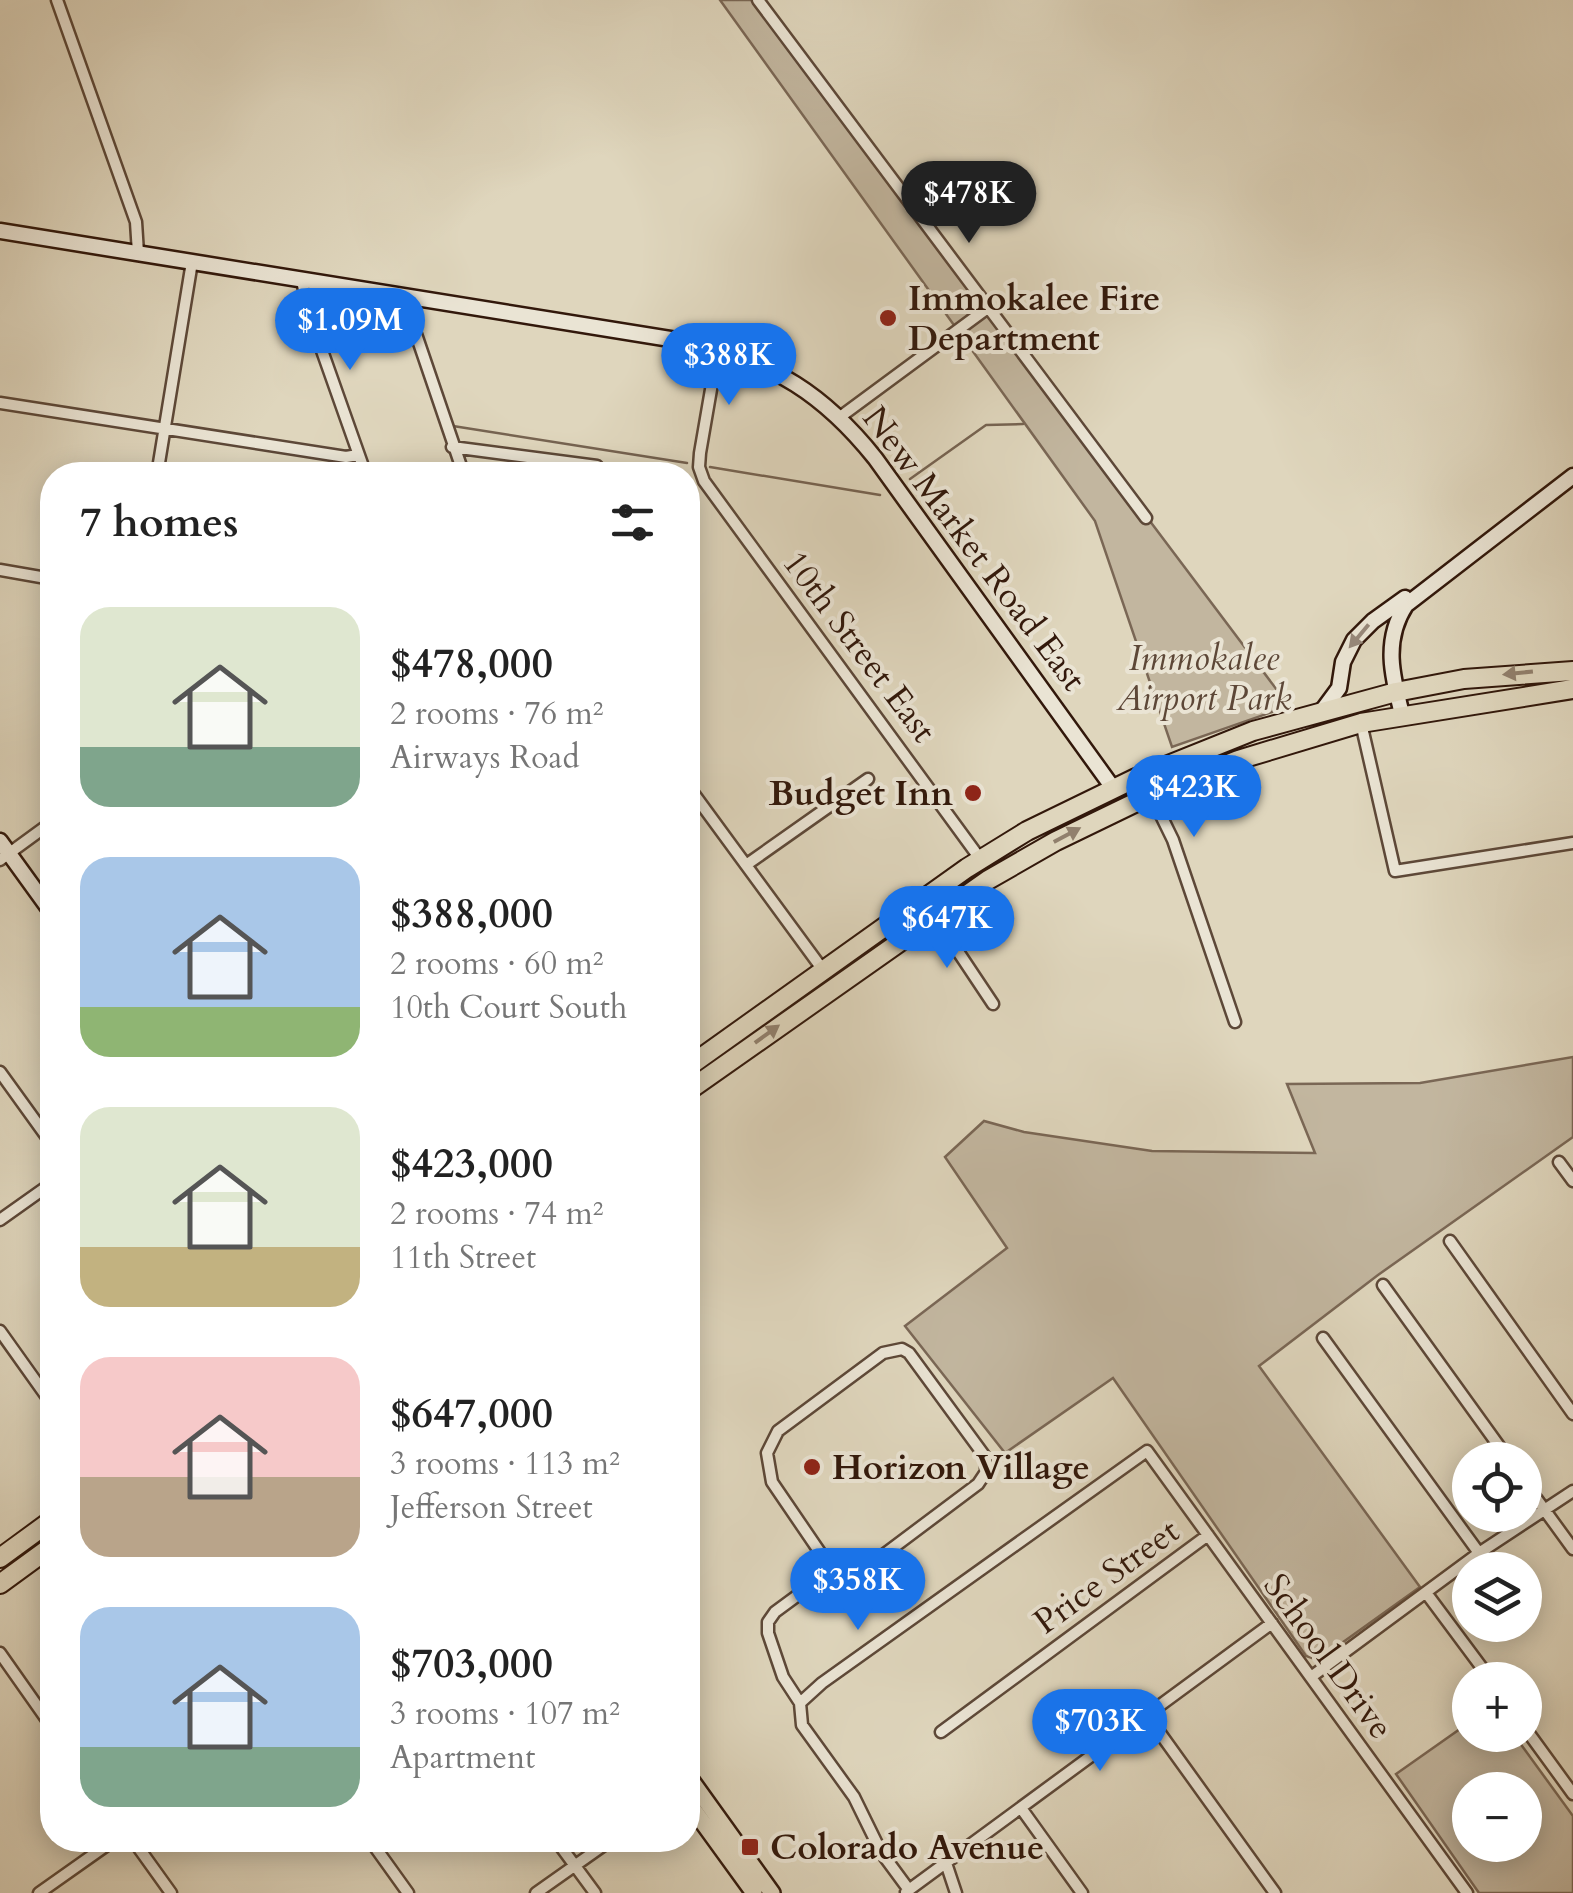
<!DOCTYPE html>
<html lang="en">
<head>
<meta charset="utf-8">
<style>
  :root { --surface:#fff; --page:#f2f2f2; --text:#222; --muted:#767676; --accent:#1a73e8 }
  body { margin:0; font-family:Cardo,serif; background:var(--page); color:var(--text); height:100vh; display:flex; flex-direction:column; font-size:38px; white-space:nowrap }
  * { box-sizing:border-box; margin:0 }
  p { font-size:32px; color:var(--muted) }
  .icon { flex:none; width:55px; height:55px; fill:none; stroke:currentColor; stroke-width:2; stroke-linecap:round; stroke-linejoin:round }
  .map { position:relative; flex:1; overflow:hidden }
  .panel { position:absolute; left:40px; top:462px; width:660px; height:1390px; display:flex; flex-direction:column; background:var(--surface); border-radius:40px; box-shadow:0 5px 25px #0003 }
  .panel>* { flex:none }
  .fabs { position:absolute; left:1452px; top:1442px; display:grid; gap:20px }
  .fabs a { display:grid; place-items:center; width:90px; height:90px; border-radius:50%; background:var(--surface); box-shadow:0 5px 25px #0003; font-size:50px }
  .price { position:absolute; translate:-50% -85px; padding:0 22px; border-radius:35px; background:var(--accent); color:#fff; font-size:32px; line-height:65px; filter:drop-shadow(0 2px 5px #0008) }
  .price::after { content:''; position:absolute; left:50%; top:60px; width:30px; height:22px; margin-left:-15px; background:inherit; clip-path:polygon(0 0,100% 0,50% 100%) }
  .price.active { background:#222; color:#fff }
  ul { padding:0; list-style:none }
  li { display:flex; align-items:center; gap:30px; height:250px; padding:0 40px }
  li span { display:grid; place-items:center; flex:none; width:280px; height:200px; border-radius:30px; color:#555 }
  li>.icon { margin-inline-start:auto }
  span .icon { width:120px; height:120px; fill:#fffc; stroke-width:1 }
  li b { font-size:42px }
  h2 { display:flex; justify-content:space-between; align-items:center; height:120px; padding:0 40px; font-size:42px }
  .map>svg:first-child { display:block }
  .green { fill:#c2b69f; stroke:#7a6755; stroke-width:2.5; fill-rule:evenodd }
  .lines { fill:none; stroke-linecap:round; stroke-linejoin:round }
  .stream { stroke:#766351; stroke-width:2.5 }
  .street-casing { stroke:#5d4838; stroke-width:15 }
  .secondary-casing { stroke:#32180b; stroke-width:19 }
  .primary-casing { stroke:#32180b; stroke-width:20 }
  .highway-casing { stroke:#32180b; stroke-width:22 }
  .street { stroke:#eae4d4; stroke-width:10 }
  .secondary { stroke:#eae4d4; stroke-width:14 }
  .primary { stroke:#dfd6bd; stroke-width:15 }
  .highway { stroke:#dfd6bd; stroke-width:18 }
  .oneway { fill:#97887a }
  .oneway2 { fill:#91806d }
  .poi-dot { fill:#8f2418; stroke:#eae4d4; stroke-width:4 }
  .labels { text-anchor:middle; stroke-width:8; stroke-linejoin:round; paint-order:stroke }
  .poi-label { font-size:35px; font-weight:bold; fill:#32180b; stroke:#eae4d4; text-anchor:start }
  .street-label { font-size:35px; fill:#32180b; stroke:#eae4d4 }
  .park-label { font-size:35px; font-style:italic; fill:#5d4737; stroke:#eae4d4 }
</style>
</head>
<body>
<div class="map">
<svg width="1573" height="1893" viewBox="0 0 1573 1893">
  <rect width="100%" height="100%" fill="#dfd6bd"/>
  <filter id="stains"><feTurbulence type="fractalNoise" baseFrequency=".002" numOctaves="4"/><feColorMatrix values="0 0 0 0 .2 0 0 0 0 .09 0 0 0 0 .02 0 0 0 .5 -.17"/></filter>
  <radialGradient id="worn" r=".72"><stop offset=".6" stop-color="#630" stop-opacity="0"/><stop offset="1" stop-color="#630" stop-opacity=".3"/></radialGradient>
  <path class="green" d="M720 0H758L1289 706 1172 747 1095 521Z
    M1573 1057V1137L1378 1275 1259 1366 1420 1587 1318 1660 1306 1656 1113 1378 1005 1453 905 1326 1007 1248 945 1157 984 1121 1024 1132 1152 1151 1315 1153 1287 1084 1420 1083Z
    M1470 1722V1735H1514L1573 1816V1893H1479L1396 1774ZM1525 1790V1845H1470V1790Z"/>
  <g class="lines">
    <path class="stream" d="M453 426 687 463
      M710 467 880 495
      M910 479 986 425 1023 424"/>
    <g class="street-casing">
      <path id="street" d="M57 0 136 222 138 253
        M758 0 1146 518
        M302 280 308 311 366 475
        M403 296 464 475
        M718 349 700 453 699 467 704 481 981 860
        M0 403 346 457 358 455
        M840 417 989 307
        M452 447 597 466
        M157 475 192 262
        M0 570 52 579
        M1361 723 1395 871 1573 843
        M688 786 823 970
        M1151 795 1173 840 1235 1022
        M0 860 52 822
        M746 865 868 779
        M935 917 993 1004
        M0 1072 52 1144
        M1559 1162 1573 1181
        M0 1220 52 1183
        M1450 1241 1573 1414
        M1383 1285 1509 1460
        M0 1331 52 1404
        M1323 1338 1479 1553
        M1525 1483 1573 1549
        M1427 1594 1491 1680
        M0 1653 52 1727
        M1311 1677 1479 1553 1573 1491
        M800 1703 783 1677 768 1633V1622L775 1612 832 1570 857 1568 878 1559 978 1484 986 1472V1458L909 1353 902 1349 883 1353 778 1431 767 1453 772 1482 832 1570
        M1147 1715 1275 1893
        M1525 1728 1573 1794
        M941 1732 1208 1535
        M1021 1808 1082 1893
        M133 1840 171 1893
        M370 1840 408 1893
        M556 1840 595 1893
        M946 1863 956 1893
        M909 1890 881 1852 854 1797 802 1725 800 1703 822 1683 1147 1451 1467 1893
        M906 1892 1272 1623
        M39 1893 114 1840
        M536 1893 611 1840"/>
    </g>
    <g class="secondary-casing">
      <path id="secondary" d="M0 231 695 343C774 364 823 393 875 458L1113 788
        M1322 711 1339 688 1343 662 1354 640 1373 621 1405 598
        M1402 714C1392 676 1383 640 1406 605L1573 476
        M0 841 52 913"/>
    </g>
    <g class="primary-casing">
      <path id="primary" d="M688 1776 772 1893
        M688 1802 754 1893"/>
    </g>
    <g class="highway-casing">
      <path id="highway" d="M688 1067 967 868 1027 831 1136 778 1253 731 1396 692 1464 679 1573 671
        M688 1091 988 880 1056 841 1151 795 1238 760 1361 723 1573 689
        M0 1558 52 1520
        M0 1584 52 1546"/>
    </g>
    <use href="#street" class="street"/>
    <use href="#secondary" class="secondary"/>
    <use href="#primary" class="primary"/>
    <use href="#highway" class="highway"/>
  </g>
  <defs><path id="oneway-solid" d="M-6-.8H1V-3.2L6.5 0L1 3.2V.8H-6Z" transform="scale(2.5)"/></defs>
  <use class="oneway" href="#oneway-solid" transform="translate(1359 636) rotate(130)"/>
  <g class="oneway2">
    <use href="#oneway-solid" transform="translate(1518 673) rotate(174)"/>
    <use href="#oneway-solid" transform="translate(1067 835) rotate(-28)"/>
    <use href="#oneway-solid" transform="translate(767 1034) rotate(-36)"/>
  </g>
  <g class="poi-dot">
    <circle cx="888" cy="318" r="10"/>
    <circle cx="973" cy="793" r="10"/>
    <circle cx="812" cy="1467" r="10"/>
    <rect x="740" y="1837" width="20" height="20" rx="5"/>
  </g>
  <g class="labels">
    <g class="poi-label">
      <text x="908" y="310">Immokalee Fire<tspan x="908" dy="40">Department</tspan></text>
      <text x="953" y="805" text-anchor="end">Budget Inn</text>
      <text x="832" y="1479">Horizon Village</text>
      <text x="770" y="1859">Colorado Avenue</text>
    </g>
    <g class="street-label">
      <text transform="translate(975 548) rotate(53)" y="12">New Market Road East</text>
      <text transform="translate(860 646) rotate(53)" y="12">10th Street East</text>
      <text transform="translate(1106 1576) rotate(-36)" y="12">Price Street</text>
      <text transform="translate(1329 1656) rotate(54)" y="12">School Drive</text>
    </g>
    <g class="park-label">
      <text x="1204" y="670">Immokalee<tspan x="1204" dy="40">Airport Park</tspan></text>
    </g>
  </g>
  <rect width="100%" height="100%" filter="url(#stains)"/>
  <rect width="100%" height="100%" fill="url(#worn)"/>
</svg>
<div class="fabs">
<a><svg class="icon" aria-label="locate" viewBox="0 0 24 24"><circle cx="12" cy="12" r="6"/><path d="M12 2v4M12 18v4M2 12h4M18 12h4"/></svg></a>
<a><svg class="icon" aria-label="layers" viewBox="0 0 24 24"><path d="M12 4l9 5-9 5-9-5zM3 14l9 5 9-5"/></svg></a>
<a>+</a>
<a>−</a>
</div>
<b class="price active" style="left:969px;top:246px">$478K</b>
<b class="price" style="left:350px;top:373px">$1.09M</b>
<b class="price" style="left:729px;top:408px">$388K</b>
<b class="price" style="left:1194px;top:840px">$423K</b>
<b class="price" style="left:947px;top:971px">$647K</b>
<b class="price" style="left:858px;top:1633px">$358K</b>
<b class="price" style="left:1100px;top:1774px">$703K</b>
<section class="panel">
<h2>7 homes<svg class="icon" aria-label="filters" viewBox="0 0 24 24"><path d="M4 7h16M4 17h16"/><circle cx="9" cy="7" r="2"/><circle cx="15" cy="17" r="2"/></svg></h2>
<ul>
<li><span style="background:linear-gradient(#dfe7d0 70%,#7fa58c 0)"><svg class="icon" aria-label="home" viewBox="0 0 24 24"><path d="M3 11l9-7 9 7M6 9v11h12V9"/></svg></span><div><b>$478,000</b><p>2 rooms · 76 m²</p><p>Airways Road</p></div></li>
<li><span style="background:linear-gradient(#a9c7e8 75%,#8fb573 0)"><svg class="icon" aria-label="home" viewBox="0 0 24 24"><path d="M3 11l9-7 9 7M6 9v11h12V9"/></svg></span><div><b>$388,000</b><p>2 rooms · 60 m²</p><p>10th Court South</p></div></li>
<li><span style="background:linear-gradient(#dfe7d0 70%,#c2b280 0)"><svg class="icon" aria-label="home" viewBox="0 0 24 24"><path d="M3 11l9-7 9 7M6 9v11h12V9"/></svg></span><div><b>$423,000</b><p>2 rooms · 74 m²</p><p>11th Street</p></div></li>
<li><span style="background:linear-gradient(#f6c9c9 60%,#b9a48a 0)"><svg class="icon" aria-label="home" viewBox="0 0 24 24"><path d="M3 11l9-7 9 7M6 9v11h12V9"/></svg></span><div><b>$647,000</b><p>3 rooms · 113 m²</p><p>Jefferson Street</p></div></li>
<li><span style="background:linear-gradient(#a9c7e8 70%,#7fa58c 0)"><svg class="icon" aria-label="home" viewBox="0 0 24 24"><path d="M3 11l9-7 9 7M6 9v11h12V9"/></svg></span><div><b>$703,000</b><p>3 rooms · 107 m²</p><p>Apartment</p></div></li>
</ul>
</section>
</div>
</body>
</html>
